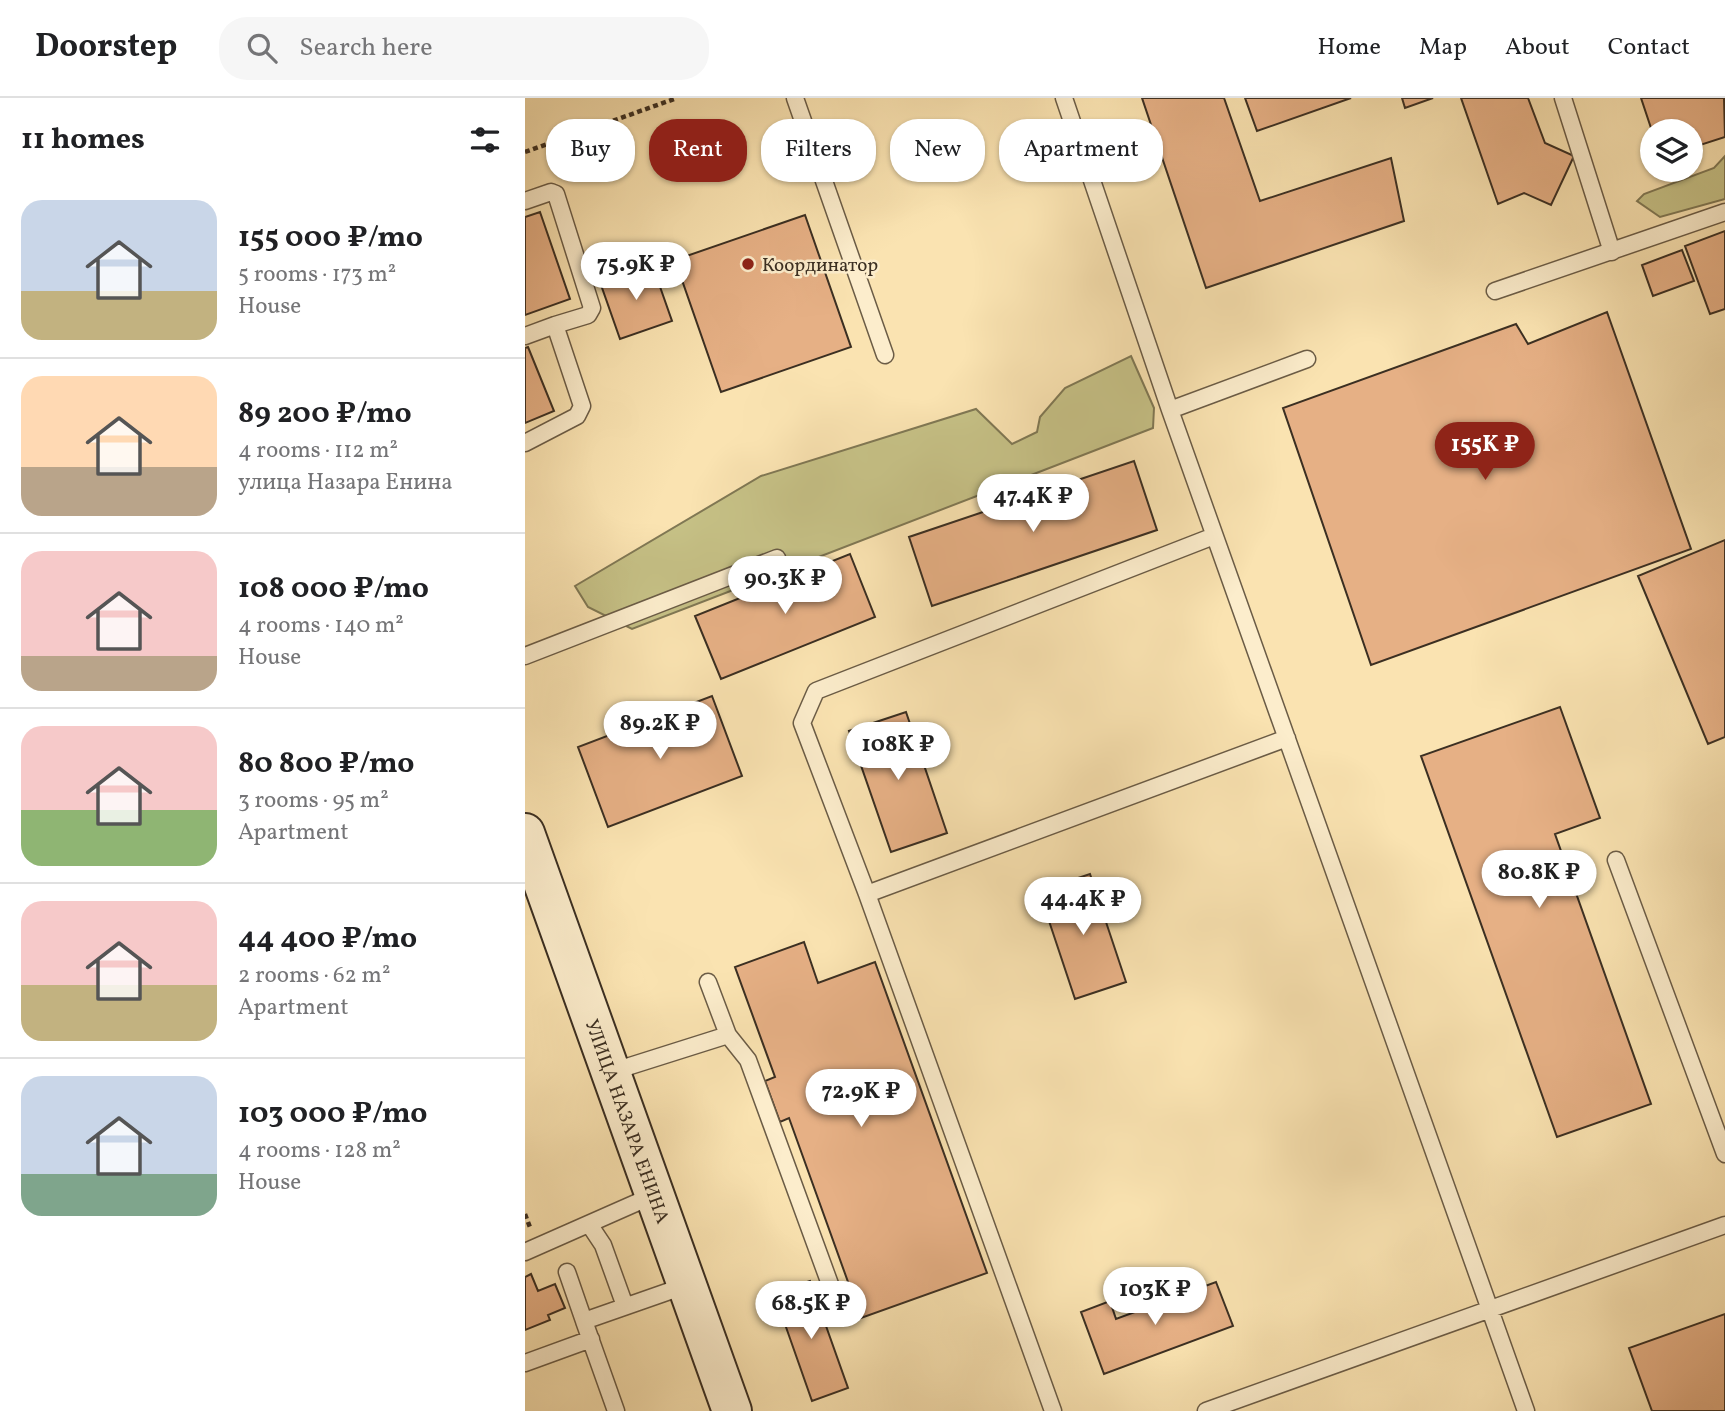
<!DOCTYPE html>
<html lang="en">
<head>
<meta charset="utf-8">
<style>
  :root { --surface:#fff; --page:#f6f6f6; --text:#202124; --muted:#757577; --line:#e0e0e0; --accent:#8f2418 }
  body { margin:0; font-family:Vollkorn,serif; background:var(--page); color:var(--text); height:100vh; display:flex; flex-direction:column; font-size:26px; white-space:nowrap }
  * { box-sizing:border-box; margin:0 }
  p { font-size:23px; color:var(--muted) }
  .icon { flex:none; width:38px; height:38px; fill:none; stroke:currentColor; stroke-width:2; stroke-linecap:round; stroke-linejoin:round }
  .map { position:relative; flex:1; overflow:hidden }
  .drawer { display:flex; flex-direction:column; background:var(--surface); width:525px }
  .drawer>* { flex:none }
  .banner { position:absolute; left:21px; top:21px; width:665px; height:63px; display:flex; gap:14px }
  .buttons { position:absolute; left:1115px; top:21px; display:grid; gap:14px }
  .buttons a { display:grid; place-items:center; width:63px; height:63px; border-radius:50%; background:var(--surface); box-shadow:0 2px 5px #0004; font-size:35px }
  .price { position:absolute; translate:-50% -60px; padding:0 16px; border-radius:24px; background:#fff; color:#222; font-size:23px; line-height:46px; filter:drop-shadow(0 2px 4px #0008) }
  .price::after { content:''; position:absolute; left:50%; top:42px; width:21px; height:16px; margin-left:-10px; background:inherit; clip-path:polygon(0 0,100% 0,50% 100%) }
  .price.selected { background:var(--accent); color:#fff }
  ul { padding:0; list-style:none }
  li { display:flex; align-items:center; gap:21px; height:175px; padding:0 21px }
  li+li { border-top:2px solid var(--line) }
  li span { display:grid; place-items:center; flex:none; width:196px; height:140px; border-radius:21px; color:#555 }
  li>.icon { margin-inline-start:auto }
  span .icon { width:84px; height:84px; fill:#fffc; stroke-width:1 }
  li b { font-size:30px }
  h2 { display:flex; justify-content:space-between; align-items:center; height:84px; padding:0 21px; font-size:30px }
  .tag { padding:0 24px; border-radius:28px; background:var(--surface); box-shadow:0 2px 5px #0004; font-size:24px; line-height:63px }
  .tag.selected { background:var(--accent); color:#fff }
  header { display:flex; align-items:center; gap:42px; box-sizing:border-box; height:98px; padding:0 35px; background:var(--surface); border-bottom:2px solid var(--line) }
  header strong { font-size:33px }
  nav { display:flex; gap:38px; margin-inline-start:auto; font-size:24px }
  .search { width:490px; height:63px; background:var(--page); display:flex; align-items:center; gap:18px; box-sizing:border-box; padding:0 24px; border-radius:28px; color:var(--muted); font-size:26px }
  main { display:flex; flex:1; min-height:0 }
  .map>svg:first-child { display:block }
  .green { fill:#c6c186; stroke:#807854; stroke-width:2 }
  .building { fill:#e6b085; stroke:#3b2f22; stroke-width:2 }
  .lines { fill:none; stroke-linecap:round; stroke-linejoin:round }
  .service-casing { stroke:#6b5c46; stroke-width:19 }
  .secondary-casing { stroke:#3b2f22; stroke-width:42 }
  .path { stroke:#3b2f22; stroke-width:4.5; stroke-dasharray:5 3.5; stroke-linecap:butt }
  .service { stroke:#fcedcc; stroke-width:16 }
  .secondary { stroke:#fcedcc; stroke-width:38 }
  .poi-dot { fill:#8f2418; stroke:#fcedcc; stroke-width:2.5 }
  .labels { text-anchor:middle; stroke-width:5; stroke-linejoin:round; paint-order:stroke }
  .poi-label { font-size:19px; fill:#3b2f22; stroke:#fcedcc; text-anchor:start }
  .street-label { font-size:19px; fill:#3b2f22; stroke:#fcedcc }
</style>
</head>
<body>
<header>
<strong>Doorstep</strong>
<div class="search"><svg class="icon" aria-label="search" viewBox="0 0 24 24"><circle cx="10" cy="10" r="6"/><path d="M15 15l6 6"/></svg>Search here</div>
<nav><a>Home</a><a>Map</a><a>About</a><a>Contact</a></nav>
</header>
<main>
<section class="drawer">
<h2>11 homes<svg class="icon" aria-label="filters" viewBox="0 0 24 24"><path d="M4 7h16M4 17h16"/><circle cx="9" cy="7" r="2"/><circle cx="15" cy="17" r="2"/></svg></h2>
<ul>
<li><span style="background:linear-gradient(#c9d6e8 65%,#c2b280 0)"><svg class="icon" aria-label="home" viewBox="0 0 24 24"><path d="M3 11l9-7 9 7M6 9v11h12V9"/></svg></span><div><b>155 000 ₽/mo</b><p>5 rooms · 173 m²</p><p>House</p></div></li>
<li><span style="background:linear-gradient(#ffd9b3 65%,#b9a48a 0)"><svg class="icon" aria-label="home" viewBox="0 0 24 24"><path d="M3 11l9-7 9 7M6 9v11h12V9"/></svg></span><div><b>89 200 ₽/mo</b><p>4 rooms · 112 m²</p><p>улица Назара Енина</p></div></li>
<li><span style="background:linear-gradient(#f6c9c9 75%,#b9a48a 0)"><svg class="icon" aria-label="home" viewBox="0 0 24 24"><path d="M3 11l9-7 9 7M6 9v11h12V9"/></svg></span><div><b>108 000 ₽/mo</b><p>4 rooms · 140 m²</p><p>House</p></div></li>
<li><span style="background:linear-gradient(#f6c9c9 60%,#8fb573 0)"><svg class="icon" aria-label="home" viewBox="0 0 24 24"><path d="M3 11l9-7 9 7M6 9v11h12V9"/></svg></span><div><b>80 800 ₽/mo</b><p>3 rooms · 95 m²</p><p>Apartment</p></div></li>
<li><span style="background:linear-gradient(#f6c9c9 60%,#c2b280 0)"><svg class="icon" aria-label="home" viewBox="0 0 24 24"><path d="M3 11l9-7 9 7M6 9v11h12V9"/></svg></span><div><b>44 400 ₽/mo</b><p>2 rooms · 62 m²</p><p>Apartment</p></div></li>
<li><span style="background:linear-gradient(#c9d6e8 70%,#7fa58c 0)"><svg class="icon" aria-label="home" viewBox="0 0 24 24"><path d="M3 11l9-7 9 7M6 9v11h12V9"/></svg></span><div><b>103 000 ₽/mo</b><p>4 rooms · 128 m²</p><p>House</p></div></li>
</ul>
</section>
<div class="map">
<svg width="1200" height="1313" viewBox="0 0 1200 1313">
  <rect width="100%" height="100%" fill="#fae3b1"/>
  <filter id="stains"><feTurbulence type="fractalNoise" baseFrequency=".00286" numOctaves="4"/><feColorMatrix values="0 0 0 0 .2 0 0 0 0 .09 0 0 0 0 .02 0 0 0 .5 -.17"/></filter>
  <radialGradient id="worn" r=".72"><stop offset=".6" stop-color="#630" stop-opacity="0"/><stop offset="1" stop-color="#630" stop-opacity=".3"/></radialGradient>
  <path class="green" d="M1200 58V101L1135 119 1112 103 1119 96 1189 70Z
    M606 258 629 310 628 330 107 531 63 509 50 488 236 378 451 311 487 346 512 334 515 319 540 290Z"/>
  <path class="building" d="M617 0H699L735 103 866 60 879 123 681 190Z
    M720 0H826L732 33Z
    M877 0H908L880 10Z
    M936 0H1003L1020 45 1049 58 1026 107 999 95 973 106Z
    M1116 0H1199L1200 39 1166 50V33H1127Z
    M15 114 45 201 0 217V119Z
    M280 117 326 249 196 294 150 162Z
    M1200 133V211L1185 216 1160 148Z
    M1157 152 1169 183 1128 198 1117 167Z
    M127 166 147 223 95 241 75 184Z
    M1082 214 1166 451 846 567 758 310 991 226 1003 246Z
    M3 249 29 313 0 325V250Z
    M609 363 632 432 407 508 384 439Z
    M1200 442V639L1183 646 1113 478Z
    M325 456 350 519 196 581 170 518Z
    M187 598 217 678 83 729 53 649Z
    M1035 609 1075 720 1030 736 1126 1006 1032 1039 896 658Z
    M381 614 422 735 366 754 324 633Z
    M565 776 601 884 550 901 514 793Z
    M279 844 293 885 350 864 462 1175 336 1220 264 1020 255 1024 240 983 250 979 210 869Z
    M6 1176 13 1193 30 1186 40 1210 23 1217 25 1222 0 1232V1179Z
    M285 1183 323 1290 287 1303 249 1195Z
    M691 1184 708 1228 579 1276 556 1214 585 1203 591 1221Z
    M1200 1216V1313H1127L1104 1250Z"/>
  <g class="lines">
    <g class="service-casing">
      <path id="service" d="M270 0 360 257
        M539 0 645 312 1001 1313
        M1038 0 1087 154
        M0 103 26 94 31 96 67 210 63 217 30 227
        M970 193 1200 114
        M0 238 30 227 57 308 52 318 0 345
        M645 312 782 261
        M0 558 252 460
        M1091 762 1200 1056
        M342 796 762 640
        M183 884 203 937
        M86 974 203 937 223 962 317 1219
        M64 1126 78 1147 100 1208
        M0 1154 129 1097
        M42 1174 59 1223
        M0 1265 66 1241
        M91 1313 59 1223 162 1187
        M528 1313 342 796 277 625 291 593 689 438
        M681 1313 1200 1127"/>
    </g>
    <g class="secondary-casing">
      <g id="secondary">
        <path id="s1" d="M0 735 207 1313"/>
      </g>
    </g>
    <path class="path" d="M0 54 152 0
      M0 1116 6 1132"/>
    <use href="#service" class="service"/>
    <use href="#secondary" class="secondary"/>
  </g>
  <circle class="poi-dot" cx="223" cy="166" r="7"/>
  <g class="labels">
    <g class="poi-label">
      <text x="237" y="173">Координатор</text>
    </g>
    <g class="street-label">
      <text dy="7" stroke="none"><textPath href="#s1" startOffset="306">УЛИЦА НАЗАРА ЕНИНА</textPath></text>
    </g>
  </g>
  <rect width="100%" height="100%" filter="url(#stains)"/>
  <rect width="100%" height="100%" fill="url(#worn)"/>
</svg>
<div class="buttons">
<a><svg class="icon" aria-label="layers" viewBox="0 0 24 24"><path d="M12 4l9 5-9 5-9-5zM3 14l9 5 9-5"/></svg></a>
</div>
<b class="price" style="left:111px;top:204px">75.9K ₽</b>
<b class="price selected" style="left:960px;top:384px">155K ₽</b>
<b class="price" style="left:508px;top:436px">47.4K ₽</b>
<b class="price" style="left:260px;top:518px">90.3K ₽</b>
<b class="price" style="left:135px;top:663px">89.2K ₽</b>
<b class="price" style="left:373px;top:684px">108K ₽</b>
<b class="price" style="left:1014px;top:812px">80.8K ₽</b>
<b class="price" style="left:558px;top:839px">44.4K ₽</b>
<b class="price" style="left:336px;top:1031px">72.9K ₽</b>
<b class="price" style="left:630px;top:1229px">103K ₽</b>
<b class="price" style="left:286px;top:1243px">68.5K ₽</b>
<div class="banner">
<a class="tag">Buy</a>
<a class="tag selected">Rent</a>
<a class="tag">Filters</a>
<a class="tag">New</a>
<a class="tag">Apartment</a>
</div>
</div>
</main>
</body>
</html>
